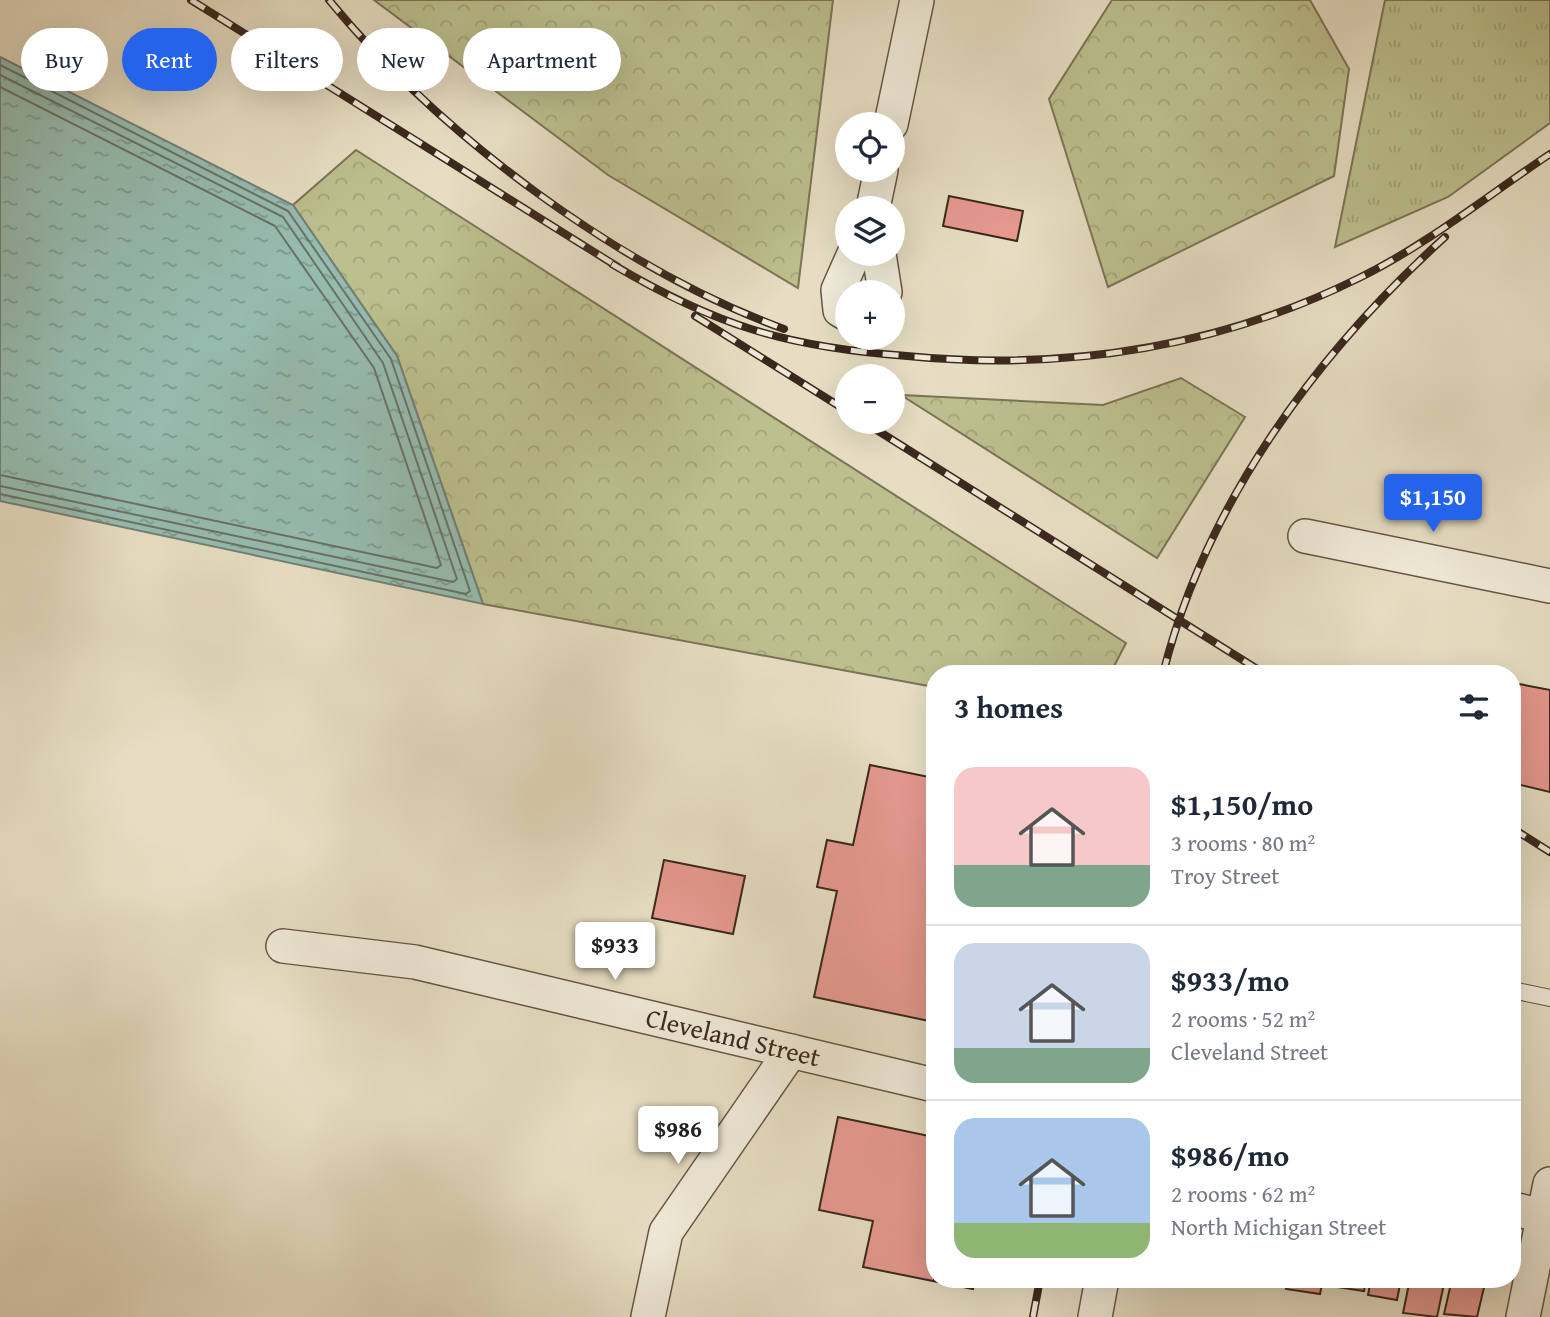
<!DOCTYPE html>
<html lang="en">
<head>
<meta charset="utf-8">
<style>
  :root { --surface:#fff; --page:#f2f2f3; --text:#1f2937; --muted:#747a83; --line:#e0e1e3; --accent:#2563eb }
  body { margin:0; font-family:"Gentium Book Plus",serif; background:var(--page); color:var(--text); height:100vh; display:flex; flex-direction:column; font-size:26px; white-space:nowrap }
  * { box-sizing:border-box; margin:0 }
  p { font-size:23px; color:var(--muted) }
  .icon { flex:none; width:38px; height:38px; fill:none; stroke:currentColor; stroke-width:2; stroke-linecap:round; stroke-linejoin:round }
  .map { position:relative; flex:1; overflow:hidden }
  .panel { position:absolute; left:926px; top:665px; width:595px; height:623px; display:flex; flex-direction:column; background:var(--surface); border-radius:28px; box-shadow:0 7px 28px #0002 }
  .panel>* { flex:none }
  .hud { position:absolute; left:21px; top:28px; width:665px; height:63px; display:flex; gap:14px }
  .tools { position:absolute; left:835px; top:112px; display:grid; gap:14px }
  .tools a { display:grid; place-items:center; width:70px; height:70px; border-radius:50%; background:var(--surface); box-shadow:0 7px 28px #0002; font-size:35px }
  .price { position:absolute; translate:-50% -60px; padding:0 16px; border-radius:7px; background:#fff; color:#222; font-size:23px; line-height:46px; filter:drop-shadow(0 2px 4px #0008) }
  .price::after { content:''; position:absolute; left:50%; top:42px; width:21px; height:16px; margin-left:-10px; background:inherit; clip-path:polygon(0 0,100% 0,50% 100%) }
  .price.on { background:var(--accent); color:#fff }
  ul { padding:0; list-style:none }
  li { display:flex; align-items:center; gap:21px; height:175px; padding:0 28px }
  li+li { border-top:2px solid var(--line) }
  li span { display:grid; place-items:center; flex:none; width:196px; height:140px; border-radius:21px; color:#555 }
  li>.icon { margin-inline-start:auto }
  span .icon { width:84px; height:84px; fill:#fffc; stroke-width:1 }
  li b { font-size:30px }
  h2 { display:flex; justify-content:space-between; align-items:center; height:84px; padding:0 28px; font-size:30px }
  .pill { padding:0 24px; border-radius:32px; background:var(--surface); box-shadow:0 7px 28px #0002; font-size:24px; line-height:63px }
  .pill.on { background:var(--accent); color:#fff }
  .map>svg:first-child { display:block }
  .grass { fill:url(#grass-tufts); stroke:#7c7456; stroke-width:2 }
  .forest { fill:url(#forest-crowns); stroke:#7c7456; stroke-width:2 }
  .water { fill:url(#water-ripples); stroke:#728175; stroke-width:2 }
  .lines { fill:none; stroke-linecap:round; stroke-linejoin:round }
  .shore { stroke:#687266; stroke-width:2 }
  .building { fill:#e4988e; stroke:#3b281d; stroke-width:2 }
  .service-casing { stroke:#665546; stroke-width:18 }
  .minor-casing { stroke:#665546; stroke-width:36 }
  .service { stroke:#efe9d7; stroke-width:16 }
  .minor { stroke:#efe9d7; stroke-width:33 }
  .rail-casing { stroke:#3b281d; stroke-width:8 }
  .rail { stroke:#efe9d7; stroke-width:5; stroke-dasharray:16; stroke-linecap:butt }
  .labels { text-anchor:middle; stroke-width:5; stroke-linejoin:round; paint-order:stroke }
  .street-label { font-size:26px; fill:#3b281d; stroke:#efe9d7 }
</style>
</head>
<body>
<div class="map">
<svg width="1550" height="1317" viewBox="0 0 1550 1317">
  <defs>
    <pattern id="grass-tufts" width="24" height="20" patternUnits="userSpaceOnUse" patternTransform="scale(1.75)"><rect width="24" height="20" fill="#bcbf8e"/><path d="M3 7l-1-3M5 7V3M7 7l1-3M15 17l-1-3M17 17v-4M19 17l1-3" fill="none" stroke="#a2a47a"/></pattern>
    <pattern id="forest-crowns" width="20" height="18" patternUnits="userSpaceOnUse" patternTransform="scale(1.75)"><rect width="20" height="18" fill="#bcbf8e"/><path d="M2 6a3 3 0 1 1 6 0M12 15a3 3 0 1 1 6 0" fill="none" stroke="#a2a47a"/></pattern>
    <pattern id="water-ripples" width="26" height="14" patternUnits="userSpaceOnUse" patternTransform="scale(1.75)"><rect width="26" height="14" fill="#96bcb0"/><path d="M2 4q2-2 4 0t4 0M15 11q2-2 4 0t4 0" fill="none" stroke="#7c998f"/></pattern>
  </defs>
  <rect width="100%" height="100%" fill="#e6ddc2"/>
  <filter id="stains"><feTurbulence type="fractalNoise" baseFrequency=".00286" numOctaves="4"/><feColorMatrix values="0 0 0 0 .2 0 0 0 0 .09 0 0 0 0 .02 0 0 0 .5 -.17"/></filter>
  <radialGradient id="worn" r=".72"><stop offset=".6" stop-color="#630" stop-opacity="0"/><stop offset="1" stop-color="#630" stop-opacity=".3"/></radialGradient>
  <path class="grass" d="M1385 0H1550V123L1448 197 1335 247Z"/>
  <path class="forest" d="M374 0H833L798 288 608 175Z
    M1112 0H1310L1349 69 1334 176 1108 287 1049 99Z
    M356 150 1126 643 1110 674H934V687L483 604 397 356 293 205Z
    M1181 378 1245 417 1157 558 901 395 1103 405Z"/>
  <path class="water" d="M0 57 293 205 397 356 483 604 0 501Z"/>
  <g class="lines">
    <path class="shore" d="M0 65 288 211 391 359 470 591 466 594 0 494
      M0 75 283 217 383 363 457 579 453 582 0 486
      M0 87 275 226 374 368 441 565 437 568 0 475"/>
  </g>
  <path class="building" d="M949 196 1023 211 1017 241 943 226Z
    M1514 683 1550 690V792L1512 783Z
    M870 765 934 778V1022L814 997 837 891 817 887 827 840 853 845Z
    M664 860 745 876 733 934 652 918Z
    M838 1117 934 1137V1279H975L973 1289 863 1267 873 1221 819 1210Z
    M1288 1279H1323L1320 1294 1286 1289Z
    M1331 1279H1366L1364 1291 1330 1286Z
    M1371 1279H1401L1397 1300 1368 1295Z
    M1410 1279H1445L1437 1317 1403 1313Z
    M1452 1279H1486L1477 1317 1444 1314Z"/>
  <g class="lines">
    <g class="service-casing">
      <path id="service" d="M1512 990 1550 998"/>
    </g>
    <g class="minor-casing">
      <g id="minor">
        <path d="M891 124 917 0"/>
        <path d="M873 208 881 170"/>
        <path d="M879 254 885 292"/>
        <path d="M847 314 840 310 838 290 854 254"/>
        <path d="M1305 536 1550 586"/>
        <path id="s1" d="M283 946 415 962 934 1085"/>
        <path d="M1512 1209 1550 1217"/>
        <path d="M648 1317 666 1232 791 1051"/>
        <path d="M1095 1317 1102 1279"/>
        <path d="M1523 1317 1550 1184"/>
      </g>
    </g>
    <use href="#service" class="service"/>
    <use href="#minor" class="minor"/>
    <g class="rail-casing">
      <path id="rail" d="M191 0 618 267
        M329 0C440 135 620 269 784 329
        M612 264C656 290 702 314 751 329 801 345 854 352 907 356 1065 371 1216 349 1359 278 1428 244 1487 196 1550 154
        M695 316 847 411
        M864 422 1265 674
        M1163 674C1205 504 1317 353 1445 237
        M1512 828 1550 852
        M1033 1317 1040 1279"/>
    </g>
    <use href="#rail" class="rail"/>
  </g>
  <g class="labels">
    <g class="street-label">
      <text dy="9" stroke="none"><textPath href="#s1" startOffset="460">Cleveland Street</textPath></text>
    </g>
  </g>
  <rect width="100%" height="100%" filter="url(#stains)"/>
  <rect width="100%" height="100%" fill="url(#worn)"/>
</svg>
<div class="tools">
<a><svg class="icon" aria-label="locate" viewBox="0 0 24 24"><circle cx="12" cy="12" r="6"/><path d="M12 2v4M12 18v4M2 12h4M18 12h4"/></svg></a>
<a><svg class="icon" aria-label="layers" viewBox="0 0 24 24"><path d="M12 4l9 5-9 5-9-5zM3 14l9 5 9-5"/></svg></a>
<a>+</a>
<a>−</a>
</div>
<b class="price on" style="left:1433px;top:534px">$1,150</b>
<b class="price" style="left:615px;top:982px">$933</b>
<b class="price" style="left:678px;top:1166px">$986</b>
<div class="hud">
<a class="pill">Buy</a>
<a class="pill on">Rent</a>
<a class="pill">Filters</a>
<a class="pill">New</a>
<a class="pill">Apartment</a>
</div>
<section class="panel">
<h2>3 homes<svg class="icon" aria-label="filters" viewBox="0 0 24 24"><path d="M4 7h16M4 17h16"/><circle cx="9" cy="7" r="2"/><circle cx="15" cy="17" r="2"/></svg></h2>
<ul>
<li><span style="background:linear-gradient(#f6c9c9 70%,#7fa58c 0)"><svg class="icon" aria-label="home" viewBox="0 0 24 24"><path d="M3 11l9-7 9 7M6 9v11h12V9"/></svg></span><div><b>$1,150/mo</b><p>3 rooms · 80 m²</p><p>Troy Street</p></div></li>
<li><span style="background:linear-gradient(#c9d6e8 75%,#7fa58c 0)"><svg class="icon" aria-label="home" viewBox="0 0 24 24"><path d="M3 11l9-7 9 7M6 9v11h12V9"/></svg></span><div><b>$933/mo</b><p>2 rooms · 52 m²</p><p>Cleveland Street</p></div></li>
<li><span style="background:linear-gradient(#a9c7e8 75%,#8fb573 0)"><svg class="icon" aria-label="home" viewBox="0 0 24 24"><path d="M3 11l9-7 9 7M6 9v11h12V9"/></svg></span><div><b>$986/mo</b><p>2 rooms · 62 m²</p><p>North Michigan Street</p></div></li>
</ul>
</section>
</div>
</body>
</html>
